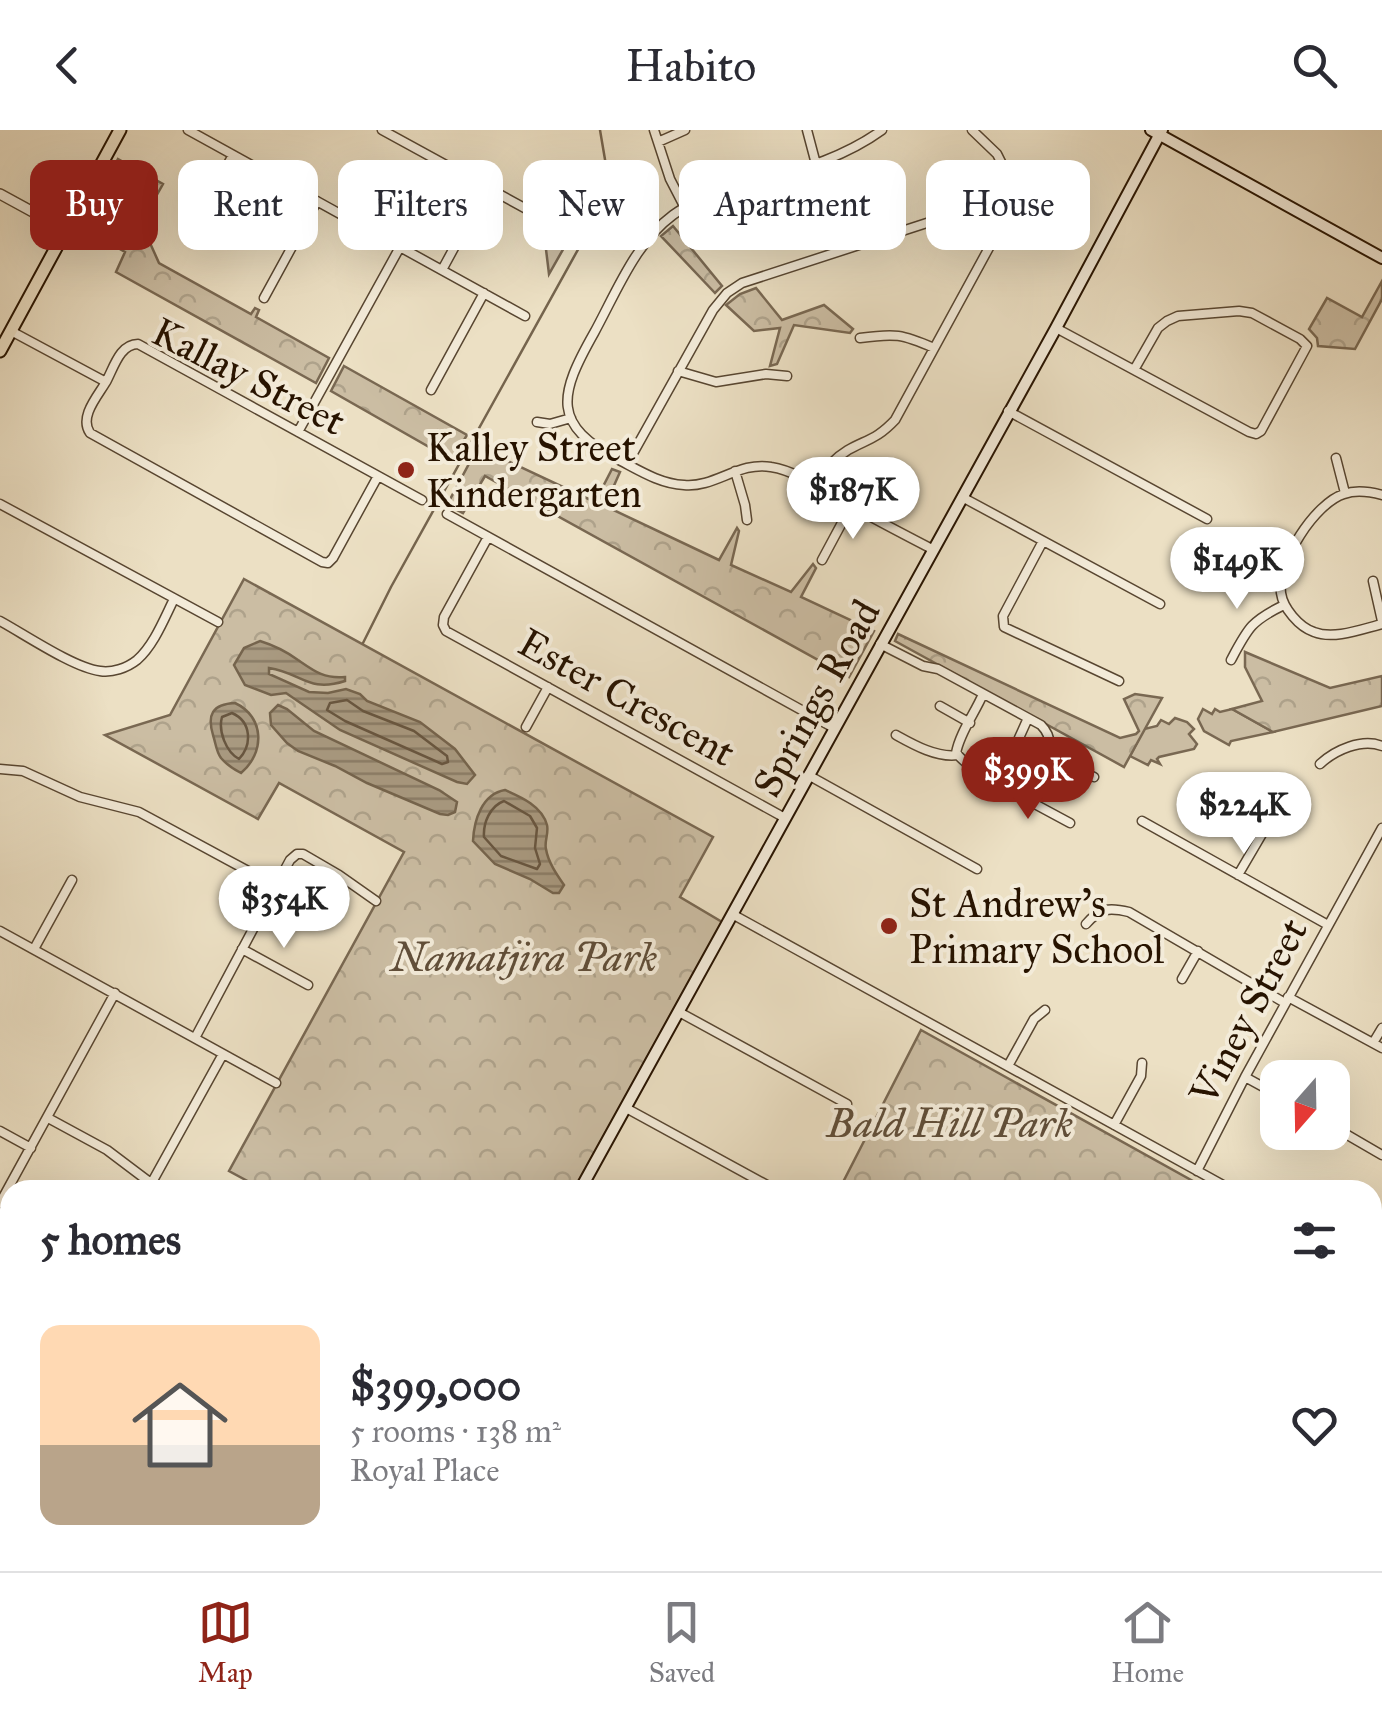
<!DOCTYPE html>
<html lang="en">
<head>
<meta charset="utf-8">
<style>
  :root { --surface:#fff; --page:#f2f2f3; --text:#2b2b33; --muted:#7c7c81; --line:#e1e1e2; --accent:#8f2418 }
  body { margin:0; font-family:"IM FELL Great Primer",serif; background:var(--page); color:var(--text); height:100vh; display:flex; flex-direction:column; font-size:38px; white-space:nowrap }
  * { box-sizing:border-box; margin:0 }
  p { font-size:32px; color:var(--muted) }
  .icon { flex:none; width:55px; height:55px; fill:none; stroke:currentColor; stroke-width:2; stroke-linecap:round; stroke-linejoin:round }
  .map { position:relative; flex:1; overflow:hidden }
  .side { position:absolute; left:0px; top:1050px; width:1382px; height:392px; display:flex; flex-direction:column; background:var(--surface); border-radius:30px 30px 0 0; box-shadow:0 10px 40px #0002 }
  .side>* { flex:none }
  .guide { position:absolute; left:30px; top:30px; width:1322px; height:90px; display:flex; gap:20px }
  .needle { width:65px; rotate:200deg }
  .buttons { position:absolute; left:1260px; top:930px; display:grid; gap:20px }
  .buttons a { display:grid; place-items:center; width:90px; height:90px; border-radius:20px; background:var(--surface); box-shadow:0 10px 40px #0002; font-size:50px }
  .price { position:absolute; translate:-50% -85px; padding:0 22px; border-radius:35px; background:#fff; color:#222; font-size:32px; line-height:65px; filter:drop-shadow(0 2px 5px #0008) }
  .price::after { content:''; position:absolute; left:50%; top:60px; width:30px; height:22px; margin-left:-15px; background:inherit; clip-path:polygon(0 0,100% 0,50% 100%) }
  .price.active { background:var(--accent); color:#fff }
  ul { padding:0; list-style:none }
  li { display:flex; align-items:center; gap:30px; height:250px; padding:0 40px }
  li span { display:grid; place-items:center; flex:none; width:280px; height:200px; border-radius:20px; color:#555 }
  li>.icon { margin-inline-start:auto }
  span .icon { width:120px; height:120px; fill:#fffc; stroke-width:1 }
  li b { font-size:42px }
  h2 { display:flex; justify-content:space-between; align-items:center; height:120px; padding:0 40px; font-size:42px }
  .chip { padding:0 35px; border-radius:20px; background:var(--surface); box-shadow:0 10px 40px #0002; font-size:35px; line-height:90px }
  .chip.active { background:var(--accent); color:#fff }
  header { display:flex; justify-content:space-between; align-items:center; height:130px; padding:0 40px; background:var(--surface); font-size:45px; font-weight:600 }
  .tabs { display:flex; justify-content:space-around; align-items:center; height:140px; border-top:2px solid var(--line); background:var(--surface); font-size:28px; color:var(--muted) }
  .tabs a { display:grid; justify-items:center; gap:5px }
  .tabs .active { color:var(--accent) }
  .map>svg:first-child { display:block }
  .grass { fill:#cbbda3; stroke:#796852; stroke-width:2.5 }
  .park { fill:url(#park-crowns); stroke:#796852; stroke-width:2.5 }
  .water { fill:url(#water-rules); stroke:#75644d; stroke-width:2.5 }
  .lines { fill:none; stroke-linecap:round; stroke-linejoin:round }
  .shore { stroke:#685640; stroke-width:2.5 }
  .stream { stroke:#75644d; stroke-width:2.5 }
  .minor-casing { stroke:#584631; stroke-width:11 }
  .tertiary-casing { stroke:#584631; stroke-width:12 }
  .secondary-casing { stroke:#271300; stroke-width:14 }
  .primary-casing { stroke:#271300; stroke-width:15 }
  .minor { stroke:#f3ebd9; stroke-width:8 }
  .tertiary { stroke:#f3ebd9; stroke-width:9 }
  .secondary { stroke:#f3ebd9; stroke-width:10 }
  .primary { stroke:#ece0c4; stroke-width:11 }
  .poi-dot { fill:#8f2418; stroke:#f3ebd9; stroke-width:4 }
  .labels { text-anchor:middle; stroke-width:8; stroke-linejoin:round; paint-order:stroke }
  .street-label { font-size:40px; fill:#271300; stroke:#f3ebd9 }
  .poi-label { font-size:40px; fill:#271300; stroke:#f3ebd9; text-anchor:start }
  .park-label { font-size:40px; font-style:italic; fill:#604e39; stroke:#f3ebd9 }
</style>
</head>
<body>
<header><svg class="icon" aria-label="back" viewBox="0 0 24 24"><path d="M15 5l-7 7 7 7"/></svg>Habito<svg class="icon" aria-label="search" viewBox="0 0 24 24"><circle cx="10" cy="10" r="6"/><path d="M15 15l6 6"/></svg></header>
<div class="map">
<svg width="1382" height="1441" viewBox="0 0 1382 1441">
  <defs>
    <pattern id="park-crowns" width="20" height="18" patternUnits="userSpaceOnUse" patternTransform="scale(2.5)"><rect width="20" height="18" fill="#cbbda3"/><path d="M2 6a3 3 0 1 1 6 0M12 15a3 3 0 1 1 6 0" fill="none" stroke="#aea28b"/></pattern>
    <pattern id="water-rules" width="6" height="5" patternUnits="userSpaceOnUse" patternTransform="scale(2.5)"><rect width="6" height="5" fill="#a99a81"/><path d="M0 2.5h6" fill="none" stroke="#8a7c67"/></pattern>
  </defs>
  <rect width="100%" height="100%" fill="#ece0c4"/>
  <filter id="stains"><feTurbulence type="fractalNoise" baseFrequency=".002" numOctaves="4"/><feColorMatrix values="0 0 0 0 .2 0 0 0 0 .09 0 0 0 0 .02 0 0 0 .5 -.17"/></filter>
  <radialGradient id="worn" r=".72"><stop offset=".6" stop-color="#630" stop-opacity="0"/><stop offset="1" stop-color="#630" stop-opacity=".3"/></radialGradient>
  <path class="grass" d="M1203 579 1212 584 1215 579 1220 582 1232 579 1273 602 1231 611 1229 615 1204 601 1198 589Z
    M1175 588 1187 592 1194 599 1189 604 1197 614 1194 619 1159 627 1157 629 1160 634 1151 630 1148 635 1130 626 1144 599 1157 596 1161 590 1169 594Z"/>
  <path class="park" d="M118 29 163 54 141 93 159 133 251 184 255 178 259 180 256 187 329 228 316 253 116 142 125 122 81 97Z
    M593 67 549 144 544 103 550 102 556 94 555 83Z
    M673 96 722 156 715 163 661 106Z
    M1382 151V169L1355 219 1318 216 1317 208 1309 199 1327 168 1362 187Z
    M756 158 782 190 824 175 853 199 850 203 794 195 777 234 770 236 780 198 754 201 726 175 740 164Z
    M344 236 467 305 452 330 331 261Z
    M478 317 595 372 612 339 620 342 605 376 719 430 737 398 739 401 731 435 791 462 813 434 816 438 801 467 874 501 849 547 485 346 463 383 447 375Z
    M244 449 713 707 680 767 722 792 574 1060H264L229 1041 404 722 279 653 258 689 105 605 170 585Z
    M898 504 1120 608 1136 604 1139 601 1124 569 1135 564 1162 568 1124 637 895 511Z
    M1245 522 1330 558 1382 546V576L1273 602 1232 579 1262 571 1245 537Z
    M921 900 1209 1060H839Z"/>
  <path class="water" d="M260 511C273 515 287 522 298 530 314 541 324 549 345 547V551C308 563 302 543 269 538V544L309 562 328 563 346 559 360 564 367 571 420 592 455 619 475 645 467 654 457 652 340 600 286 563 271 565 245 555 234 535 244 518Z
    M235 573C265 587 265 623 241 643 233 639 227 635 221 628 216 621 216 614 213 605 207 585 212 574 235 573Z
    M278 575 287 579 314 601 439 660 457 672 455 682 448 685 440 684 367 653 335 636 298 621 287 613 271 595 270 583Z
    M505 660C521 667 542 676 547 695 549 703 544 712 546 719 548 732 557 745 564 755L559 763H553L530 749 495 734 473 711C474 690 482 664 505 660Z"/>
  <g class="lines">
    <path class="shore" d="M347 570 363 581 414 601 447 626 448 632 442 634 345 591 327 580 330 573Z
      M232 583C252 592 252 615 239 629 226 622 218 601 222 587Z
      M504 671 530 686 537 698 535 718 540 734 537 739 501 726 484 707C483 693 490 676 504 671Z"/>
    <path class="stream" d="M363 513 391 457 606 69 609 53 600 0"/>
    <g class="minor-casing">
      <path id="minor" d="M188 0 525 186
        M382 0 541 87
        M654 0 670 49 685 78
        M807 0 816 34
        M882 0C838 32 786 43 735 59 713 66 692 71 673 85 635 113 616 163 594 203 559 265 550 295 621 331 640 341 661 354 684 355 715 358 739 331 771 337 797 341 823 360 846 373 874 389 903 404 932 419
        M658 12 685 0
        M1008 46 1043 38
        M189 104 233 25
        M442 140 487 57
        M264 168 317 71
        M1056 198 1249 302 1256 304 1261 301 1307 216 1300 209 1252 183 1239 181 1178 186 1167 191 1158 198 1134 240
        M11 201 106 252C114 237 120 214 138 214L422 370
        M860 208C895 203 902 204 934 218
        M678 241 716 252 766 244 787 246
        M106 252C97 267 79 287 90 303L322 432 328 433 333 428 378 346
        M431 260 484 163
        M1008 281 1207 389
        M537 292 550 294 571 288
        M298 302 400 117
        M1336 328 1345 363
        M627 334 713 180 727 163 742 153 936 90C958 87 977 93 997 103
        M735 341 745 375 747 390
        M814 355C823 341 833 329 848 320 868 309 877 309 895 290L997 103 1003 84 1008 67V46L997 24 972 0
        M1382 365C1371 362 1355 360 1344 364 1315 373 1277 432 1281 463 1283 478 1299 497 1314 502 1334 510 1362 499 1382 494
        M962 367 1160 474
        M0 374 218 492
        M447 384 834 598
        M488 407 444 487 443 495 446 501 785 688
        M1043 411 1003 486 1004 497 1119 551
        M822 430 851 376
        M1373 451 1382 491
        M0 491C24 504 74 538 100 541 112 543 127 538 137 530 154 515 164 489 174 469
        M880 514 923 536 938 539 1041 595C1061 615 1043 642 1028 660 1009 665 969 638 956 623 960 602 975 583 983 564
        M1231 530C1248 498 1251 491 1284 475
        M940 576 970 593
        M526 597 548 557
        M896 605C914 615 937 628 958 625
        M1019 608 1028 588
        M1048 630C1064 637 1079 639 1094 647
        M1320 634C1335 620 1362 608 1382 616
        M0 639 23 641 80 667 139 682 276 756
        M808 645 977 739
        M1028 660 1031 672 1070 693
        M1142 691 1328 795
        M1238 745 1269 692
        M732 784 1232 1060
        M1086 794C1100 778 1109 777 1129 782L1285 873
        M0 801 276 953
        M34 819 72 750
        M242 819 308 855
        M1182 849 1198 821
        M1288 867 1382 918
        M679 882 847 974
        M195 908 276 756 290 730 297 724H303L339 745 376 771
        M1373 913 1382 898
        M1008 936 1034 889 1045 880
        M1245 947 1278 965
        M626 978 776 1060
        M48 988 107 1020 160 1060
        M1114 995 1141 946 1142 933
        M1332 996 1382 1025
        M0 1001 31 1018
        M1197 1041 1245 947 1382 698
        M151 1054 223 924
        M0 1073 115 863
        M0 1120 10 1126
        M1372 1139 1382 1145
        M1372 1259 1382 1241
        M0 1287 10 1293
        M418 1432 434 1441
        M685 1432 702 1441
        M79 1441 83 1432
        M228 1441 233 1432
        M604 1441 609 1432
        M733 1441 737 1432
        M845 1441 850 1432
        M978 1441 983 1432
        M1131 1441 1135 1432
        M1273 1441 1277 1432"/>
    </g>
    <g class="tertiary-casing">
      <path id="tertiary" d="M0 64 66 100"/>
    </g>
    <g class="secondary-casing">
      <path id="secondary" d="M1151 0 1382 128
        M580 1060 1056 198 1162 0
        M371 1441 376 1432"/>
    </g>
    <g class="primary-casing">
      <path id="primary" d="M0 221 120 0
        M0 1422 10 1427
        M19 1432 35 1441"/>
    </g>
    <use href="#minor" class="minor"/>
    <use href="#tertiary" class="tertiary"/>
    <use href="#secondary" class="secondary"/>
    <use href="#primary" class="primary"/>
  </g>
  <g class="poi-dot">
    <circle cx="406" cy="340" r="10"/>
    <circle cx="889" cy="796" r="10"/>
  </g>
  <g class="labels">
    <g class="street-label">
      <text transform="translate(249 246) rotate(27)" y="14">Kallay Street</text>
      <text transform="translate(627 567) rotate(29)" y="14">Ester Crescent</text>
      <text transform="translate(816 568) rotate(-61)" y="14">Springs Road</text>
      <text transform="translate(1248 881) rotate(-62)" y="14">Viney Street</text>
    </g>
    <g class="poi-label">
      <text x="426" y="331">Kalley Street<tspan x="426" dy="46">Kindergarten</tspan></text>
      <text x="909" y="787">St Andrew's<tspan x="909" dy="46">Primary School</tspan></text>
    </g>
    <g class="park-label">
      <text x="524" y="841">Namatjira Park</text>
      <text x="950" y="1007">Bald Hill Park</text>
    </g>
  </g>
  <rect width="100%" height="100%" filter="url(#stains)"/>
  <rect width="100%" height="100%" fill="url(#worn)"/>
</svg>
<div class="buttons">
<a><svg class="needle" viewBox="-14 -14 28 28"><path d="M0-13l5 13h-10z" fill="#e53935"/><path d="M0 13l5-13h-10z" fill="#7c7c81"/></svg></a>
</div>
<b class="price" style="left:853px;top:412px">$187K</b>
<b class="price" style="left:1237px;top:482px">$149K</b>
<b class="price active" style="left:1028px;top:692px">$399K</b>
<b class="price" style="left:1244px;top:727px">$224K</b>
<b class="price" style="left:284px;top:821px">$354K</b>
<div class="guide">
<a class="chip active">Buy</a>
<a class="chip">Rent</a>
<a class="chip">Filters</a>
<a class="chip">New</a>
<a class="chip">Apartment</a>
<a class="chip">House</a>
</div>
<section class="side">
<h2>5 homes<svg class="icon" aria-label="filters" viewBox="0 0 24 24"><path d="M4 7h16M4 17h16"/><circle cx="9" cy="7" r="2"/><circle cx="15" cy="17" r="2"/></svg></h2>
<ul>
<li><span style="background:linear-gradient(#ffd9b3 60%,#b9a48a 0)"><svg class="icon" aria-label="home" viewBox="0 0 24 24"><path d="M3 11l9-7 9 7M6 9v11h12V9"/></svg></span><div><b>$399,000</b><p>5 rooms · 138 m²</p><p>Royal Place</p></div><svg class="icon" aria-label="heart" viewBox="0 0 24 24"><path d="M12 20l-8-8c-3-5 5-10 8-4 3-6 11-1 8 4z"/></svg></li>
</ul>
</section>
</div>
<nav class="tabs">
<a class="active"><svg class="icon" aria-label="map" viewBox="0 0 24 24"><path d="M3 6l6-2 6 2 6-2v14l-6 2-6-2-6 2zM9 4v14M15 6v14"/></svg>Map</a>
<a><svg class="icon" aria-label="saved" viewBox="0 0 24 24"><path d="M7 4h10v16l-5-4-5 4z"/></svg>Saved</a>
<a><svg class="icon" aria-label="home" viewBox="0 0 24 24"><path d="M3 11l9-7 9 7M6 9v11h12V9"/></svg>Home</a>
</nav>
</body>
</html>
